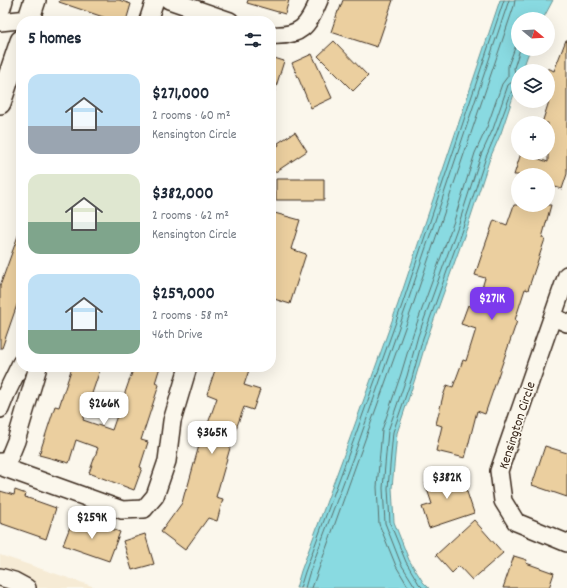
<!DOCTYPE html>
<html lang="en">
<head>
<meta charset="utf-8">
<style>
  :root { --surface:#fff; --page:#f6f6f7; --text:#1f2937; --muted:#747a83; --accent:#7c3aed }
  body { margin:0; font-family:Dekko,sans-serif; background:var(--page); color:var(--text); height:100vh; display:flex; flex-direction:column; font-size:15px; white-space:nowrap }
  * { box-sizing:border-box; margin:0 }
  p { font-size:13px; color:var(--muted) }
  .icon { flex:none; width:22px; height:22px; fill:none; stroke:currentColor; stroke-width:2; stroke-linecap:round; stroke-linejoin:round }
  .map { position:relative; flex:1; overflow:hidden }
  .drawer { position:absolute; left:16px; top:16px; width:260px; height:356px; display:flex; flex-direction:column; background:var(--surface); border-radius:16px; box-shadow:0 4px 16px #0002 }
  .drawer>* { flex:none }
  .needle { width:26px; rotate:108deg }
  .controls { position:absolute; left:511px; top:12px; display:grid; gap:8px }
  .controls a { display:grid; place-items:center; width:44px; height:44px; border-radius:50%; background:var(--surface); box-shadow:0 4px 16px #0002; font-size:20px }
  .price { position:absolute; translate:-50% -34px; padding:0 9px; border-radius:8px; background:#fff; color:#222; font-size:13px; line-height:26px; filter:drop-shadow(0 1px 2px #0008) }
  .price::after { content:''; position:absolute; left:50%; top:24px; width:12px; height:9px; margin-left:-6px; background:inherit; clip-path:polygon(0 0,100% 0,50% 100%) }
  .price.active { background:var(--accent); color:#fff }
  ul { padding:0; list-style:none }
  li { display:flex; align-items:center; gap:12px; height:100px; padding:0 12px }
  li span { display:grid; place-items:center; flex:none; width:112px; height:80px; border-radius:12px; color:#555 }
  li>.icon { margin-inline-start:auto }
  span .icon { width:48px; height:48px; fill:#fffc; stroke-width:1 }
  li b { font-size:17px }
  h2 { display:flex; justify-content:space-between; align-items:center; height:48px; padding:0 12px; font-size:17px }
  .map>svg:first-child { display:block }
  .built { fill:#f6ebd5 }
  .water { fill:#89dae1; stroke:#6a9493 }
  .lines { fill:none; stroke-linecap:round; stroke-linejoin:round }
  .shore { stroke:#5a706c; stroke-width:1 }
  .building { fill:#ebcf9f; stroke:#3b2a1e }
  .minor-casing { stroke:#3b2a1e; stroke-width:20 }
  .major-casing { stroke:#3b2a1e; stroke-width:24 }
  .minor { stroke:#fbf7ec; stroke-width:17 }
  .major { stroke:#fbf7ec; stroke-width:21 }
  .labels { text-anchor:middle; stroke-width:3.5; stroke-linejoin:round; paint-order:stroke }
  .street-label { font-size:14px; fill:#3b2a1e; stroke:#fbf7ec }
</style>
</head>
<body>
<div class="map">
<svg width="567" height="588" viewBox="0 0 567 588">
  <rect width="100%" height="100%" fill="#fbf7ec"/>
  <filter id="ink" filterUnits="userSpaceOnUse"><feTurbulence type="fractalNoise" baseFrequency=".025" numOctaves="2"/><feDisplacementMap in="SourceGraphic" scale="8" xChannelSelector="R" yChannelSelector="G"/><feConvolveMatrix kernelMatrix="1 2 1 2 8 2 1 2 1" color-interpolation-filters="sRGB"/></filter>
  <g filter="url(#ink)">
    <path class="built" d="M0 555 98 588H0Z"/>
    <path class="water" d="M500 0H553L543 19H518V49H530L522 71H518V83L515 91 501 133 490 158 468 225 427 339 415 379 397 433 392 488 394 522 409 560 423 582 429 588H296L301 571 349 441 398 304Z"/>
    <g class="lines">
      <path class="shore" d="M300 588 305 572 353 442 402 305 504 0
        M305 588 309 574 358 444 406 307 509 0
        M312 588 412 308 514 6 515 0
        M409 588 396 566 379 524 377 487 382 430 401 374 413 334 454 221 475 153 487 127 502 84 508 76V66L518 40
        M416 588 401 564 385 523 383 488 388 431 407 376 418 336 459 223 481 155 493 129 508 85 516 79 514 68 520 49
        M423 588 419 584 406 562 390 523 388 488 393 432 412 378 423 338 464 224 486 157 497 131 513 88 515 85H518"/>
    </g>
    <path class="building" d="M60 0H119L131 4 126 21H115L59 2Z
      M248 0H289L285 14 247 3Z
      M343 0H393L377 47 331 32 338 11H339Z
      M566 40H567V174L562 189 548 185V175H514L521 153 548 162V123H542L551 95 548 94V68L554 71Z
      M334 41 368 76 353 91 318 56Z
      M312 54 332 98 311 108 292 63Z
      M271 57 284 61 274 93 271 92Z
      M295 132 307 151 271 175V150L279 145 278 143Z
      M276 179H324V200H276Z
      M514 205H551L542 238 545 239 528 290 525 289 515 320 517 321 485 414 477 411 465 458 436 451 442 426 436 424 443 396 447 385 453 387 463 360 466 361 476 329 461 324 468 305 476 308 485 278 475 275 482 254 494 220 507 225Z
      M271 212 300 220 291 249 306 254 290 304 271 298Z
      M19 233H21V303L18 302 2 348H0V286Z
      M72 367H101L83 420 112 430 134 367H160L155 383 159 385 141 440 148 442 140 467 142 468 134 490 89 473 98 448 76 440 69 463 39 455 55 406 59 407Z
      M216 367H250L244 385 260 390 253 410 244 407 234 434 216 497 223 499 217 521 208 518 185 550 161 532 182 503 186 488 187 489 203 431 205 432 217 398 207 394Z
      M545 446 567 453V497L532 485Z
      M462 471 465 482 464 483 474 513 429 528 422 507 432 504 425 483Z
      M15 490 26 494 25 497 56 508 46 539 0 523V491L14 495Z
      M73 519 96 528 98 524 120 532 109 561 63 545Z
      M474 520 503 553 472 580 459 566 452 573 436 555Z
      M145 534 154 564 132 570 123 541Z
      M514 556 527 560 526 563 554 573 549 588H503Z"/>
    <g class="lines">
      <g class="minor-casing">
        <path id="minor" d="M169 0 230 21
          M148 21 155 0
          M0 22 28 19 35 21
          M271 35C301 37 308 26 319 0
          M567 275 499 471 503 501 516 522 567 543
          M553 317 567 323
          M0 409 6 394 21 363
          M0 462 5 468 122 510 144 509 155 496 167 461 172 421 188 367
          M5 468 16 441 38 367
          M0 577 14 581 27 588"/>
      </g>
      <g class="major-casing">
        <path id="major" d="M0 7 2 0
          M28 21 35 0
          M0 103 21 41"/>
      </g>
      <use href="#minor" class="minor"/>
      <use href="#major" class="major"/>
    </g>
  </g>
  <g class="labels">
    <g class="street-label">
      <text transform="translate(516 425) rotate(-72)" y="5">Kensington Circle</text>
    </g>
  </g>
</svg>
<div class="controls">
<a><svg class="needle" viewBox="-14 -14 28 28"><path d="M0-13l5 13h-10z" fill="#e53935"/><path d="M0 13l5-13h-10z" fill="#747a83"/></svg></a>
<a><svg class="icon" aria-label="layers" viewBox="0 0 24 24"><path d="M12 4l9 5-9 5-9-5zM3 14l9 5 9-5"/></svg></a>
<a>+</a>
<a>−</a>
</div>
<b class="price active" style="left:492px;top:321px">$271K</b>
<b class="price" style="left:104px;top:426px">$266K</b>
<b class="price" style="left:212px;top:455px">$365K</b>
<b class="price" style="left:447px;top:500px">$382K</b>
<b class="price" style="left:92px;top:540px">$259K</b>
<section class="drawer">
<h2>5 homes<svg class="icon" aria-label="filters" viewBox="0 0 24 24"><path d="M4 7h16M4 17h16"/><circle cx="9" cy="7" r="2"/><circle cx="15" cy="17" r="2"/></svg></h2>
<ul>
<li><span style="background:linear-gradient(#bfe0f5 65%,#9aa5b1 0)"><svg class="icon" aria-label="home" viewBox="0 0 24 24"><path d="M3 11l9-7 9 7M6 9v11h12V9"/></svg></span><div><b>$271,000</b><p>2 rooms · 60 m²</p><p>Kensington Circle</p></div></li>
<li><span style="background:linear-gradient(#dfe7d0 60%,#7fa58c 0)"><svg class="icon" aria-label="home" viewBox="0 0 24 24"><path d="M3 11l9-7 9 7M6 9v11h12V9"/></svg></span><div><b>$382,000</b><p>2 rooms · 62 m²</p><p>Kensington Circle</p></div></li>
<li><span style="background:linear-gradient(#bfe0f5 70%,#7fa58c 0)"><svg class="icon" aria-label="home" viewBox="0 0 24 24"><path d="M3 11l9-7 9 7M6 9v11h12V9"/></svg></span><div><b>$259,000</b><p>2 rooms · 58 m²</p><p>46th Drive</p></div></li>
</ul>
</section>
</div>
</body>
</html>
